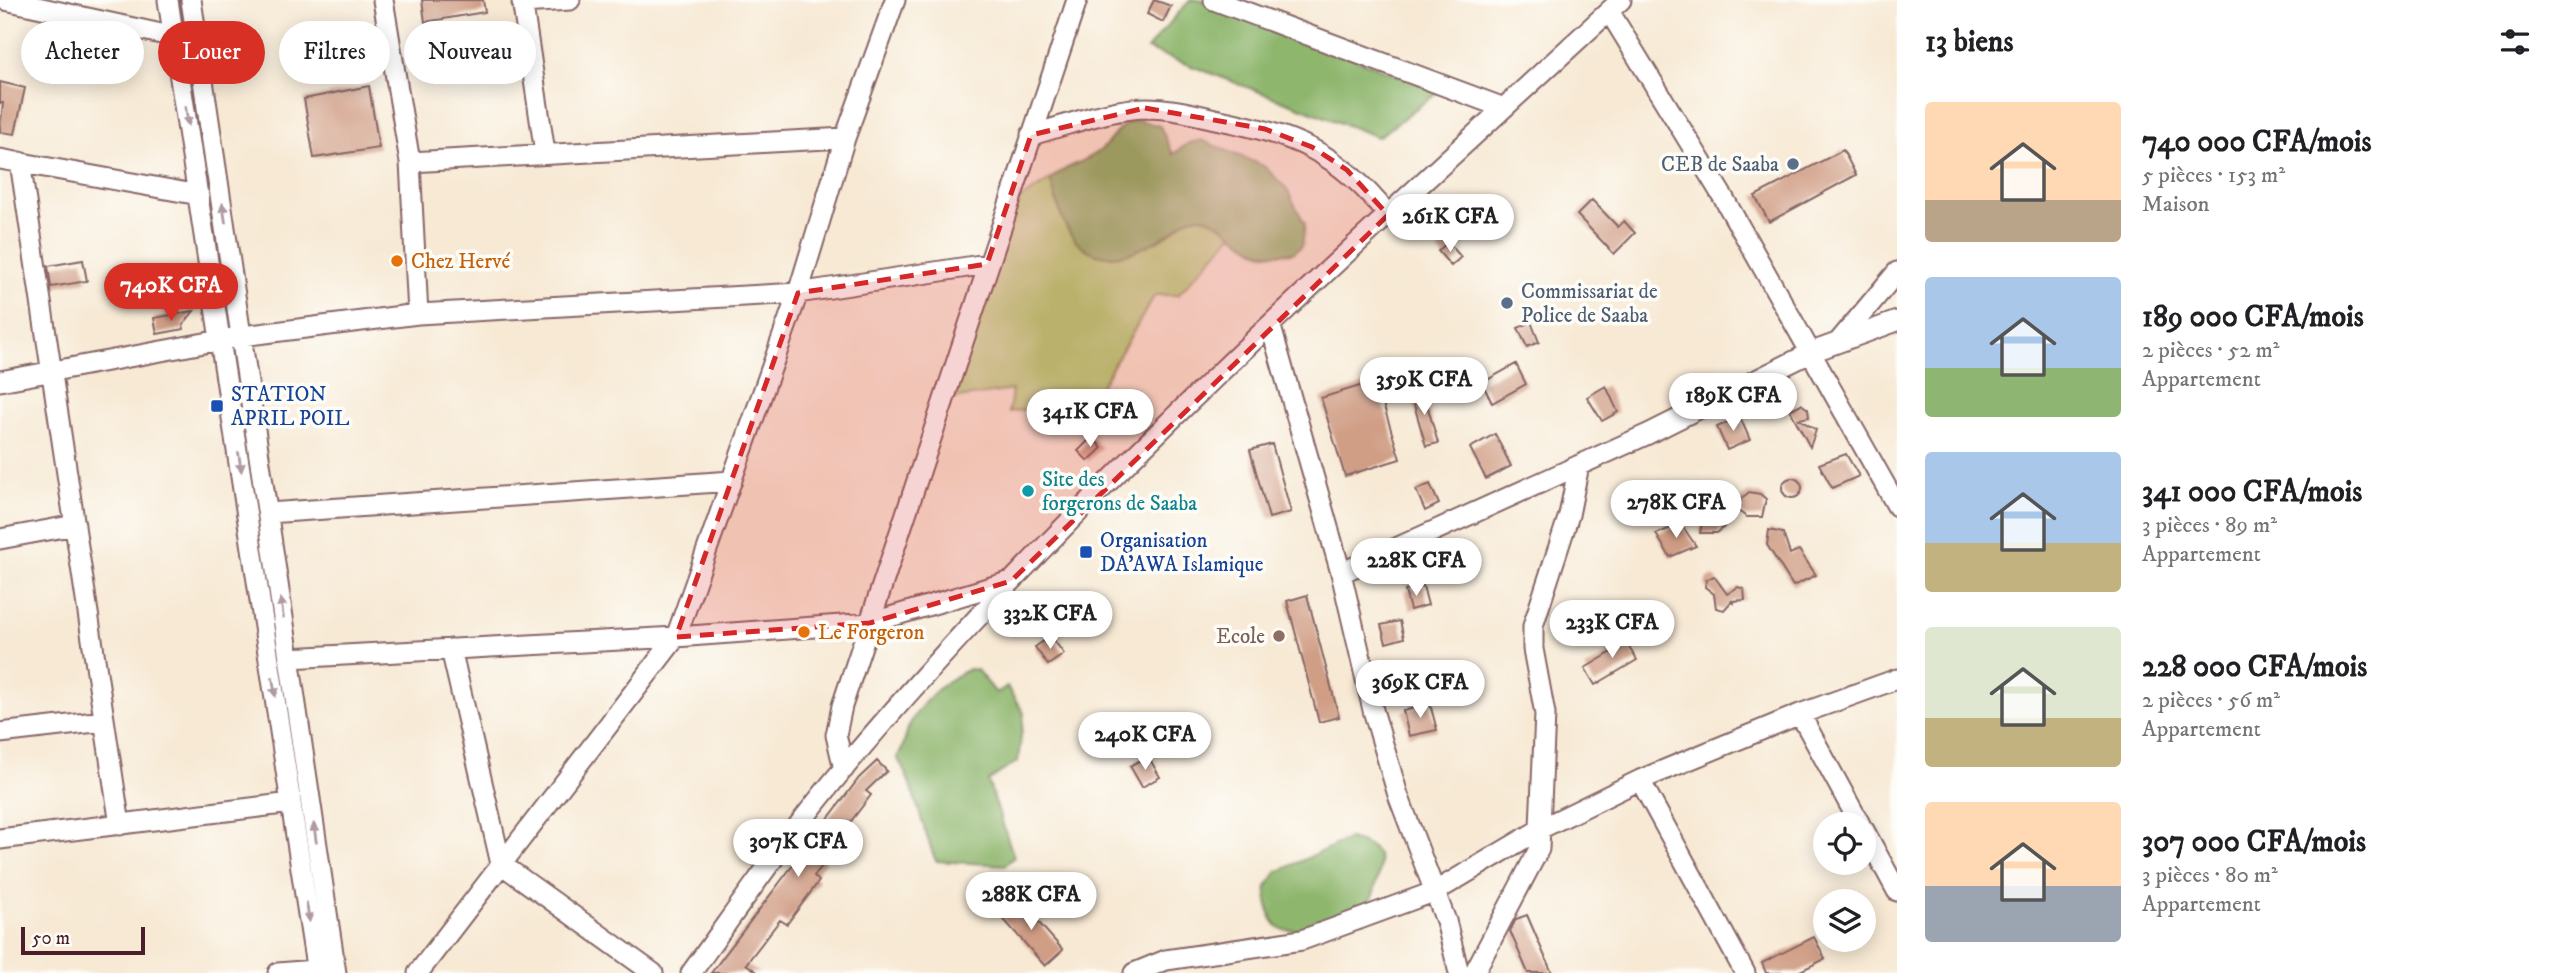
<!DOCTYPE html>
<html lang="fr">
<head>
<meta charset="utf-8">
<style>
  :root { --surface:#fff; --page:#f2f2f2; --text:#202124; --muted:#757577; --accent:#d93025 }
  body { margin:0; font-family:"IM FELL DW Pica",serif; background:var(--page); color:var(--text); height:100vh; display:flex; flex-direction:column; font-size:26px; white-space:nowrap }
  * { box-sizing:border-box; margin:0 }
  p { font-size:23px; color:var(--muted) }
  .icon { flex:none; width:38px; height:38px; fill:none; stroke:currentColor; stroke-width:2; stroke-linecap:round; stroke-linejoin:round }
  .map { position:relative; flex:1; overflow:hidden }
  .side { display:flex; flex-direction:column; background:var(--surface); width:665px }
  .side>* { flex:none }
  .banner { position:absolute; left:21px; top:21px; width:665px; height:63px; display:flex; gap:14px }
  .tools { position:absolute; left:1813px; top:812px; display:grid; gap:14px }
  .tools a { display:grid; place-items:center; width:63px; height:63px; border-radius:50%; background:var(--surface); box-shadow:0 4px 18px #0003; font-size:35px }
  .scale { position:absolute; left:21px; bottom:18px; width:124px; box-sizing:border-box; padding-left:7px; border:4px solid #4a1f2b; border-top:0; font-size:19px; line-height:24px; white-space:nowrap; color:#4a1f2b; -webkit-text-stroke:5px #fdfcf7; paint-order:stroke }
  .price { position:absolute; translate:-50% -60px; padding:0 16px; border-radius:24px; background:#fff; color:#222; font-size:23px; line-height:46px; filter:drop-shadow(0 2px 4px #0008) }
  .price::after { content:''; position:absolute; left:50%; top:42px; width:21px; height:16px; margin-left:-10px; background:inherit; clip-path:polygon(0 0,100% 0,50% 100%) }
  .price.selected { background:var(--accent); color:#fff }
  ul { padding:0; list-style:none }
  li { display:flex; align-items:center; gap:21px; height:175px; padding:0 28px }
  li span { display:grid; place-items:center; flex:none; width:196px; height:140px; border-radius:7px; color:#555 }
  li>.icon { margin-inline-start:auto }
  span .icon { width:84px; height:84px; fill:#fffc; stroke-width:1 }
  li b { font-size:30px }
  h2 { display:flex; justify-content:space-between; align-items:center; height:84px; padding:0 28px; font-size:30px }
  .chip { padding:0 24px; border-radius:32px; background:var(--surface); box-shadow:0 4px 18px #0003; font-size:24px; line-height:63px }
  .chip.selected { background:var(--accent); color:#fff }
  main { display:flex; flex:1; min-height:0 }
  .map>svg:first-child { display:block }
  .green { fill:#b3d57e; stroke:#7e7a54; stroke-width:2 }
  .forest { fill:#8eb66d; stroke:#6c6a4c; stroke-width:2 }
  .building { fill:#d09d85 }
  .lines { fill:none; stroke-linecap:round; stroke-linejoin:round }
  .minor-casing { stroke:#876666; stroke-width:23 }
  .minor { stroke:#fff; stroke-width:19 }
  .oneway { fill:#ae9aa0 }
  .marked { fill:#d62828; fill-opacity:0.2; stroke:#d62828; stroke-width:5; stroke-dasharray:14 9; stroke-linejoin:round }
  .service-dot { fill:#5c6f8a; stroke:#fdfcf7; stroke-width:2.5 }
  .food-dot { fill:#e8710a; stroke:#fdfcf7; stroke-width:2.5 }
  .transit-dot { fill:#1a4fb4; stroke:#fdfcf7; stroke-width:2.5 }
  .culture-dot { fill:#0f9aa8; stroke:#fdfcf7; stroke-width:2.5 }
  .education-dot { fill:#8d6e63; stroke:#fdfcf7; stroke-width:2.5 }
  .labels { text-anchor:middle; stroke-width:7; stroke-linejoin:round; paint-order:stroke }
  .service-label { font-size:21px; fill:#4e5e75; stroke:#fdfcf7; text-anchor:end }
  .food-label { font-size:21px; fill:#c56008; stroke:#fdfcf7; text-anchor:start }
  .transit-label { font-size:21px; fill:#164399; stroke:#fdfcf7; text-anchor:start }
  .culture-label { font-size:21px; fill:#0d838f; stroke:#fdfcf7; text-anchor:start }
  .education-label { font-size:21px; fill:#785e54; stroke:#fdfcf7; text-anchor:end }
</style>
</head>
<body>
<main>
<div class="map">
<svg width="1897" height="973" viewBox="0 0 1897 973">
  <rect width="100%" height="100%" fill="#fdfcf7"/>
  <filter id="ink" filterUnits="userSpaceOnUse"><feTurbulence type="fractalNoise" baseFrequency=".0143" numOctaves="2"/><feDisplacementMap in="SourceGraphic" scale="14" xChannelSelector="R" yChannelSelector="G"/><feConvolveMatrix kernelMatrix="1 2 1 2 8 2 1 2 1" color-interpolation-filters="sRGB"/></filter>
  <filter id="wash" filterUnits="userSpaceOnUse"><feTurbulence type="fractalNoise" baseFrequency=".00686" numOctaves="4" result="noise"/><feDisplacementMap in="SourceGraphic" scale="28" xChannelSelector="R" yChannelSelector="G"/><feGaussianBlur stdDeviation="1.57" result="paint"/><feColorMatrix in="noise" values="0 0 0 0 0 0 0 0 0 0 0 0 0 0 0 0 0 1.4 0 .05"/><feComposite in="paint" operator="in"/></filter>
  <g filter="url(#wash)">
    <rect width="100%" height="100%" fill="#f7e9d4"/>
    <path class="green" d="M1050 180C1077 254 1092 277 1169 234 1176 229 1182 219 1189 217 1205 213 1222 225 1234 233L1178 295H1155L1093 399 1009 412 1012 390 945 400 1010 206Z"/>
    <path class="forest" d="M1190 0H1203L1439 91 1378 137 1147 49Z
      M1139 120 1160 126 1173 154 1189 143 1201 140 1264 166 1286 188 1305 224 1302 246 1293 253C1282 254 1266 255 1256 250 1236 240 1223 220 1200 217 1185 215 1180 227 1168 234 1138 253 1099 271 1072 236 1061 222 1056 197 1050 180 1065 165 1086 163 1102 149 1118 134 1115 125 1139 120Z
      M969 669 977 670 996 693 1007 687 1024 713 1018 761 988 781 1014 857 1005 865 936 861C921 826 916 790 897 757 906 746 904 738 909 726 921 701 944 681 969 669Z
      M1348 839C1377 845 1386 855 1376 883 1375 888 1374 895 1371 898 1359 913 1297 938 1280 928 1267 920 1268 902 1266 888L1277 872Z"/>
    <g id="blocks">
      <path class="building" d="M422 0H483L485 12 425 22Z
        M1154 0 1171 6 1163 22 1147 14Z
        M0 82 25 88 15 134 0 132 3 103H0Z
        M369 86 379 148 314 158 304 99Z
        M1843 150 1856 175 1769 222 1755 196Z
        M1592 200 1618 227 1624 221 1635 233 1614 254 1577 215Z
        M1448 242 1461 257 1451 266 1438 251Z
        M83 260 87 281 51 287 48 266Z
        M194 311 183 325 184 329 157 334 154 318Z
        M1531 322 1539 342 1527 347 1518 328Z
        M1516 364 1526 384 1492 403 1482 383Z
        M1376 381 1400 459 1345 476 1321 398Z
        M1606 386 1618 412 1602 421 1587 397Z
        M1422 387 1438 443 1426 446 1410 391Z
        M1801 404 1808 409 1809 417 1799 419 1816 430 1810 447 1790 410Z
        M1740 417 1750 440 1727 450 1717 427Z
        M1495 434 1511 466 1486 479 1470 448Z
        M1092 437 1102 448 1088 461 1078 451Z
        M1272 444 1291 512 1269 518 1250 450Z
        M1846 454 1859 476 1832 488 1819 464Z
        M1782 488a10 10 0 1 1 20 0a10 10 0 1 1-20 0Z
        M1430 484 1439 504 1425 511 1416 490Z
        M1749 492 1760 494 1766 499 1762 517H1747L1738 511 1741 499Z
        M1715 511 1726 516 1724 527 1717 533H1700L1703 517Z
        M1681 524 1696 546 1670 557 1656 534Z
        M1769 530 1783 533 1790 554 1799 550 1816 575 1793 586 1767 545Z
        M1714 576 1727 594 1738 587 1744 589 1745 600 1732 601 1733 603 1731 602 1724 610 1716 608 1714 594 1705 587 1706 580Z
        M1423 586 1428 605 1410 610 1405 591Z
        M1307 595 1339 717 1319 722 1287 601Z
        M1400 621 1404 638 1386 643 1381 625Z
        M1619 632 1637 660 1595 685 1585 668 1612 652 1605 641Z
        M1051 636 1064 654 1048 665 1035 647Z
        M1430 704 1437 730 1409 736 1403 711Z
        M1148 756 1160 777 1142 787 1130 766Z
        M877 761 887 771 866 791 871 795 823 858 826 861 814 876 819 881 787 924 780 920 746 964 759 973H711L859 778Z
        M1017 898 1063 950 1045 966 999 914Z
        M1527 915 1552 973H1528L1510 931 1516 919Z
        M1814 937 1825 959 1796 973H1766L1762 963Z"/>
    </g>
  </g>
  <g filter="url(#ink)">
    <use href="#blocks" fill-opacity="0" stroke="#876666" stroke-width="2"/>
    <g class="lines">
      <g class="minor-casing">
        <path id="minor" d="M5 0 175 37
          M168 0 317 973
          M191 0 336 973
          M383 0 410 162 418 314
          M522 0 545 153
          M1214 0 1504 108
          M522 3 570 0
          M1609 11 1723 197 1897 506
          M1031 135C1068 125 1108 109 1146 108 1170 108 1193 114 1215 119 1294 135 1337 151 1388 215
          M0 159 199 195
          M20 162 120 825
          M410 162 845 138
          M1271 327 1341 573 1373 710 1398 795 1446 921 1459 973
          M1840 340 1897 272
          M0 381 242 336 418 314 798 293 987 264
          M268 513 732 481
          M0 539 75 525
          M1341 573 1648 434 1812 352 1897 321
          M451 649 501 864 653 973
          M289 658 676 637 870 623 1011 581
          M1800 714 1860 824
          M0 733 104 721
          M844 769 836 735 842 706 1077 0
          M1640 780 1745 973
          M1864 830 1897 891
          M0 839 291 803
          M278 973 327 969
          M418 973 676 637 798 293 845 138 895 0
          M691 973C741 904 790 832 845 767 1079 489 1354 247 1621 0
          M1134 973 1166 960 1302 940 1436 891 1542 828 1640 780 1800 714 1897 679
          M1474 973 1539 849 1545 714 1533 649V626L1569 515 1579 465"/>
      </g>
      <use href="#minor" class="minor"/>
    </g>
    <defs><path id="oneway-solid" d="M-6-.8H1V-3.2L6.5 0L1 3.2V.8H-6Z" transform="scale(1.75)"/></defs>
    <g class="oneway">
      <use href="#oneway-solid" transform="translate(187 116) rotate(81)"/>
      <use href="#oneway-solid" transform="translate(224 213) rotate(-99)"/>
      <use href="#oneway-solid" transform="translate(240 462) rotate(81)"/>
      <use href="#oneway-solid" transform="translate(282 608) rotate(-98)"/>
      <use href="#oneway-solid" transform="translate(274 687) rotate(81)"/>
      <use href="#oneway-solid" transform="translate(315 833) rotate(-98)"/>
      <use href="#oneway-solid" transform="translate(308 912) rotate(81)"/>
    </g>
  </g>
  <path class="marked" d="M1145 108 1265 129 1312 147 1347 170 1388 215 1011 581 870 623 676 637 798 293 987 264 1031 135Z"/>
  <g class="service-dot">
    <circle cx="1793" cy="164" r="7"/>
    <circle cx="1507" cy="303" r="7"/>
  </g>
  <g class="food-dot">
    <circle cx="397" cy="261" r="7"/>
    <circle cx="804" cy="632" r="7"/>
  </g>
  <g class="transit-dot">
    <rect x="210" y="399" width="14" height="14" rx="3.5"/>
    <rect x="1079" y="545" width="14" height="14" rx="3.5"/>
  </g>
  <circle class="culture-dot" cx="1028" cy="491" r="7"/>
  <circle class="education-dot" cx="1279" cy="636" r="7"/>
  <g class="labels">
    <g class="service-label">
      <text x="1779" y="171">CEB de Saaba</text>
      <text x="1521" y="298" text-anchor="start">Commissariat de<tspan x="1521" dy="24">Police de Saaba</tspan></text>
    </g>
    <g class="food-label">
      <text x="411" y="268">Chez Hervé</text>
      <text x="818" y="639">Le Forgeron</text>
    </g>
    <g class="transit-label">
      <text x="231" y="401">STATION<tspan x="231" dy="24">APRIL POIL</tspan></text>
      <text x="1100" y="547">Organisation<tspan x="1100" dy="24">DA'AWA Islamique</tspan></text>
    </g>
    <g class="culture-label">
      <text x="1042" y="486">Site des<tspan x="1042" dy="24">forgerons de Saaba</tspan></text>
    </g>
    <g class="education-label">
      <text x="1265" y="643">Ecole</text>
    </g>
  </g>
</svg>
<div class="tools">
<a><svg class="icon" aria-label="locate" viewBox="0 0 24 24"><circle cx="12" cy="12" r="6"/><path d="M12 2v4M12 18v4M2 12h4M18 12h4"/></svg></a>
<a><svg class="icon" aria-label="layers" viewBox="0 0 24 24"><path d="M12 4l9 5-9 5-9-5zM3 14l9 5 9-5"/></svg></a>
</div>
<div class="scale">50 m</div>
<b class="price" style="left:1450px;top:254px">261K CFA</b>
<b class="price selected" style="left:171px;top:323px">740K CFA</b>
<b class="price" style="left:1424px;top:417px">359K CFA</b>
<b class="price" style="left:1733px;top:433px">189K CFA</b>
<b class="price" style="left:1090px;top:449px">341K CFA</b>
<b class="price" style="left:1676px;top:540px">278K CFA</b>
<b class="price" style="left:1416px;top:598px">228K CFA</b>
<b class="price" style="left:1050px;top:651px">332K CFA</b>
<b class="price" style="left:1612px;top:660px">233K CFA</b>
<b class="price" style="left:1420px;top:720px">369K CFA</b>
<b class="price" style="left:1145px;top:772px">240K CFA</b>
<b class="price" style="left:798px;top:879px">307K CFA</b>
<b class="price" style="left:1031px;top:932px">288K CFA</b>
<div class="banner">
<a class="chip">Acheter</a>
<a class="chip selected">Louer</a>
<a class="chip">Filtres</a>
<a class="chip">Nouveau</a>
</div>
</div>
<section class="side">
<h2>13 biens<svg class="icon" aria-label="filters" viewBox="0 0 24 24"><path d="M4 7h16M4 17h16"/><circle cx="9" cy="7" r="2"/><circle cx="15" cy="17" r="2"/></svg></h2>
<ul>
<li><span style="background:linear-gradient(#ffd9b3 70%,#b9a48a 0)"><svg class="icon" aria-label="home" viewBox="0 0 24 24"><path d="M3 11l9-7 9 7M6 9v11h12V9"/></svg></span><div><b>740 000 CFA/mois</b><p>5 pièces · 153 m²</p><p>Maison</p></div></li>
<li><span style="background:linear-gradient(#a9c7e8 65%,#8fb573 0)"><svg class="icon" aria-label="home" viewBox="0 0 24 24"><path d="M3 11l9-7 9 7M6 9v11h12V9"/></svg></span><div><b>189 000 CFA/mois</b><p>2 pièces · 52 m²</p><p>Appartement</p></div></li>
<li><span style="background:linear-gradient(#a9c7e8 65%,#c2b280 0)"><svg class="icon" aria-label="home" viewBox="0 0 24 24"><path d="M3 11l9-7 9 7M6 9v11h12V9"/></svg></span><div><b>341 000 CFA/mois</b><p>3 pièces · 89 m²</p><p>Appartement</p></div></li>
<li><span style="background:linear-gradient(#dfe7d0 65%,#c2b280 0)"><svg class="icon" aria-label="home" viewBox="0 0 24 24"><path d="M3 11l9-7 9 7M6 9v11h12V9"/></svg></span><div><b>228 000 CFA/mois</b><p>2 pièces · 56 m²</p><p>Appartement</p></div></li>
<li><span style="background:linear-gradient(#ffd9b3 60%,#9aa5b1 0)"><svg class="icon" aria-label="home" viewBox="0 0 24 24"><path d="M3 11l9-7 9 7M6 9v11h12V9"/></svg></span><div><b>307 000 CFA/mois</b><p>3 pièces · 80 m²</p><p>Appartement</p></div></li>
</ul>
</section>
</main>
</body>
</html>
